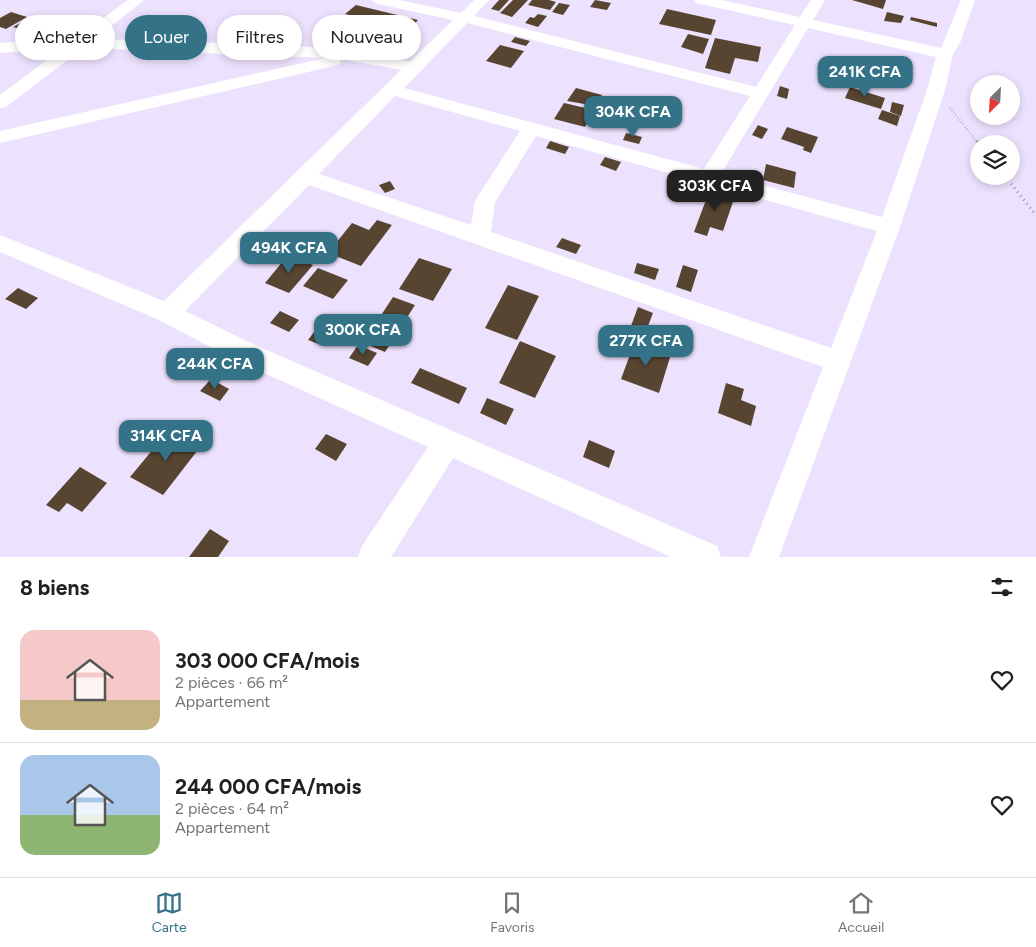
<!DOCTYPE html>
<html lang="fr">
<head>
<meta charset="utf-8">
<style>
  :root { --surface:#fff; --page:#f2f2f2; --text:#202124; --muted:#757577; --line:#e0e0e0; --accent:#347288 }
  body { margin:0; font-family:Figtree,sans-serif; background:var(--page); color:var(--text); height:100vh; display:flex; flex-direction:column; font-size:19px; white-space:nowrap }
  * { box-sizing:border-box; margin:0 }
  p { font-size:16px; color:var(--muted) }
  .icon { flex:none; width:28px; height:28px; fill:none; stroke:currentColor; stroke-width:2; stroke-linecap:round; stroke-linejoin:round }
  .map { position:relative; height:557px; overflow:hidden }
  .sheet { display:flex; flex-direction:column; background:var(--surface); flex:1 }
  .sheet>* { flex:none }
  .top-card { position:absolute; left:15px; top:15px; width:500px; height:45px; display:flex; gap:10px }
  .needle { width:32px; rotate:204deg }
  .buttons { position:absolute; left:970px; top:75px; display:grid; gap:10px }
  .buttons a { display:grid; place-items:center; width:50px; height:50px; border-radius:50%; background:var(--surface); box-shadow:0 2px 8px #0003; font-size:25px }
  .price { position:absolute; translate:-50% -42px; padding:0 11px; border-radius:10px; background:var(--accent); color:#fff; font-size:16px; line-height:32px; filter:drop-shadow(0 1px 2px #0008) }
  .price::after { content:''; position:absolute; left:50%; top:30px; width:15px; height:11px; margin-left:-8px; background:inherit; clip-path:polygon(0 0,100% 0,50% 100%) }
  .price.on { background:#222; color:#fff }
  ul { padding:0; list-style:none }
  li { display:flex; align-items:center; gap:15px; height:125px; padding:0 20px }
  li+li { border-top:1px solid var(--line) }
  li span { display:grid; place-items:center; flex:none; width:140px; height:100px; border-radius:15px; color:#555 }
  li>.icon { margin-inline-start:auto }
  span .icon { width:60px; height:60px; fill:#fffc; stroke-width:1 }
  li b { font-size:21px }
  h2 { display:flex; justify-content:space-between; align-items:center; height:60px; padding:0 20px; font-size:21px }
  .tag { padding:0 18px; border-radius:22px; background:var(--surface); box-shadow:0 2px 8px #0003; font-size:18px; line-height:45px }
  .tag.on { background:var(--accent); color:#fff }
  .dock { display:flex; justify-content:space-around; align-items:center; height:70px; border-top:1px solid var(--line); background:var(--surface); font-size:14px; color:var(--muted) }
  .dock a { display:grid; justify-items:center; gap:2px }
  .dock .on { color:var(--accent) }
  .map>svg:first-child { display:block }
  .building { fill:#584531 }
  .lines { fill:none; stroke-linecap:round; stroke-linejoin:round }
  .path-far1 { stroke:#978fa4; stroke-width:2.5; stroke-dasharray:0.5 2.5; stroke-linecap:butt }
  .path { stroke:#978fa4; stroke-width:3; stroke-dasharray:1 4; stroke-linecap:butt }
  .minor { fill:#fff; fill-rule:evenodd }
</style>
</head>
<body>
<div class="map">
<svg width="1036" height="557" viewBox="0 0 1036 557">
  <rect width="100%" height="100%" fill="#ede2fe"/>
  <path class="building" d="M499 0H509L499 11 491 9Z
    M513 0H528L512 17 500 13Z
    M532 0H549L556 2 550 10 528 5Z
    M595 0 611 3 607 10 590 7Z
    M852 0H886L883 9Z
    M559 3 570 5 563 15 552 12Z
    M356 5 418 20 409 30 345 14Z
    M667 9 716 20 711 35 659 24Z
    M11 12 27 17 6 29 0 27V18Z
    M887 12 904 16 901 23 884 21Z
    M538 14 547 16 538 27 525 23 530 17 534 18Z
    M911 17 937 23V27L910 20Z
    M26 20 37 23 24 30 13 27Z
    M43 22 48 25 34 32 28 30Z
    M688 34 709 39 703 54 681 47Z
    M515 37 530 41 526 46 511 42Z
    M715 38 761 47 758 62 735 58 730 74 705 68Z
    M500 45 524 51 511 68 486 61Z
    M780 86 789 89 787 99 777 96Z
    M850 87 885 98 881 109 845 98Z
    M576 88 602 95 596 106 567 101Z
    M892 102 904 105 901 116 890 112Z
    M564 103 594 110 585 127 554 119Z
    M882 110 900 116 897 126 878 119Z
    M758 125 768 129 762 139 752 135Z
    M787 127 818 137 811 153 803 150 804 147 781 139Z
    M626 133 642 137 639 144 623 140Z
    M550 141 569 147 565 154 546 148Z
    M605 157 621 162 616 171 600 165Z
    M766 164 796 172 794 188 763 180Z
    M390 181 395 189 385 193 379 185Z
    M710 189 735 196 723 231 710 227 707 236 694 232Z
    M377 220 392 225 361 266 328 253 352 223 369 230Z
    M562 238 581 245 576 254 556 247Z
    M288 255 313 265 289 293 265 283Z
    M419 258 452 269 433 301 399 289Z
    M637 263 659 269 655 280 634 273Z
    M683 265 698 270 691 292 676 287Z
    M318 268 348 280 333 299 303 286Z
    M508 285 539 296 517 340 485 328Z
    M18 288 38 298 26 309 5 299Z
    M393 297 415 305 385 352 363 343Z
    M638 307 653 313 643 339 628 334Z
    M280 311 299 320 289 332 270 323Z
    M327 315 341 321 324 346 308 340Z
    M520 341 556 356 535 398 499 383Z
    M635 341 671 354 659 393 621 379Z
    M358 345 377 353 368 366 349 358Z
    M420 368 467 388 459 404 411 383Z
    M211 379 229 389 220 401 200 391Z
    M726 383 744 389 741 400 756 406 751 426 718 413Z
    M487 398 514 409 506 425 480 413Z
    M169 430 201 446 163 495 130 477Z
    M326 434 347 444 336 461 315 449Z
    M589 440 615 451 609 468 583 457Z
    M80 467 107 483 82 512 67 503 59 512 46 505Z
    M210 529 229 541 218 557H189Z"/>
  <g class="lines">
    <path class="path-far1" d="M950 108 978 143"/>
    <path class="path" d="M977 141 979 144
      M1005 176 1036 215"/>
    <path class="minor" d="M128 0H144L95 39 287 45 357 51 410 62 453 20 378 4 371 0H399L461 13 474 0H489L474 16 756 87 795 25 696 3 694 0H721L800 17 811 0H825L813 20 941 48 961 0H975L960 43 953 54 945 90 900 227 779 557H749L823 367 309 185 185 311 253 344 717 546 721 557H671L453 458 391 557H358L362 546 428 447 235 360 159 320 0 252V235L164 301 401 70 341 59 340 64 334 66 0 143V131L325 58 83 48 6 107 0 108V95L62 49 0 53V43L76 38ZM467 23 750 96 704 169 404 88ZM808 28 936 57 927 90 882 217 721 174ZM395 96 520 131 475 201 471 225 319 174ZM536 136 877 231 831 348 491 232 495 202Z"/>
  </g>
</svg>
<div class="buttons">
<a><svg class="needle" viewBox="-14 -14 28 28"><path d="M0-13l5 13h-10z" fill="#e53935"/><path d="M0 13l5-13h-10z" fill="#757577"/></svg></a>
<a><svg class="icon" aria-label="layers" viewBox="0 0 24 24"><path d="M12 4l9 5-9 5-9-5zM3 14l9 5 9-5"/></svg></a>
</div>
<b class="price" style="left:865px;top:98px">241K CFA</b>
<b class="price" style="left:633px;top:138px">304K CFA</b>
<b class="price on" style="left:715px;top:212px">303K CFA</b>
<b class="price" style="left:289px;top:274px">494K CFA</b>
<b class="price" style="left:363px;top:356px">300K CFA</b>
<b class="price" style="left:646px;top:367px">277K CFA</b>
<b class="price" style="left:215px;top:390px">244K CFA</b>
<b class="price" style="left:166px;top:462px">314K CFA</b>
<div class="top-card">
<a class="tag">Acheter</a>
<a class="tag on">Louer</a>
<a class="tag">Filtres</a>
<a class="tag">Nouveau</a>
</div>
</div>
<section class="sheet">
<h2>8 biens<svg class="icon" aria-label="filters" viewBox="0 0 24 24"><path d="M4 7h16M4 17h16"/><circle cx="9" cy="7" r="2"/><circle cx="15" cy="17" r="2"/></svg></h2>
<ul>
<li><span style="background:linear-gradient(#f6c9c9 70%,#c2b280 0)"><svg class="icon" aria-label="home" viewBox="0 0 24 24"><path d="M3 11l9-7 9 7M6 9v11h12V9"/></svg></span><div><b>303 000 CFA/mois</b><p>2 pièces · 66 m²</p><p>Appartement</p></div><svg class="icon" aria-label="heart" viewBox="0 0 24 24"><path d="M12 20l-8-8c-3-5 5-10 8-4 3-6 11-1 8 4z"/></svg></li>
<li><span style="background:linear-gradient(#a9c7e8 60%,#8fb573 0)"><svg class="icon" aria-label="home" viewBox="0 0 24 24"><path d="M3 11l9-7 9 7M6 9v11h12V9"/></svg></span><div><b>244 000 CFA/mois</b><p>2 pièces · 64 m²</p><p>Appartement</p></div><svg class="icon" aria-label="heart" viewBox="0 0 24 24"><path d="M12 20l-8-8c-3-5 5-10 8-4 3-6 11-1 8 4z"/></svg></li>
</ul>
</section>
<nav class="dock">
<a class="on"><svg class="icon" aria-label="map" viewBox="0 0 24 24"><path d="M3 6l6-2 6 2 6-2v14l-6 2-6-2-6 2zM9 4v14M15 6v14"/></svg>Carte</a>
<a><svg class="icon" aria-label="saved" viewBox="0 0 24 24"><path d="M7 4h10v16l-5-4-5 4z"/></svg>Favoris</a>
<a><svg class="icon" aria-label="home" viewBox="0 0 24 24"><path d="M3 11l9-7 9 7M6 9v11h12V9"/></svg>Accueil</a>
</nav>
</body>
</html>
